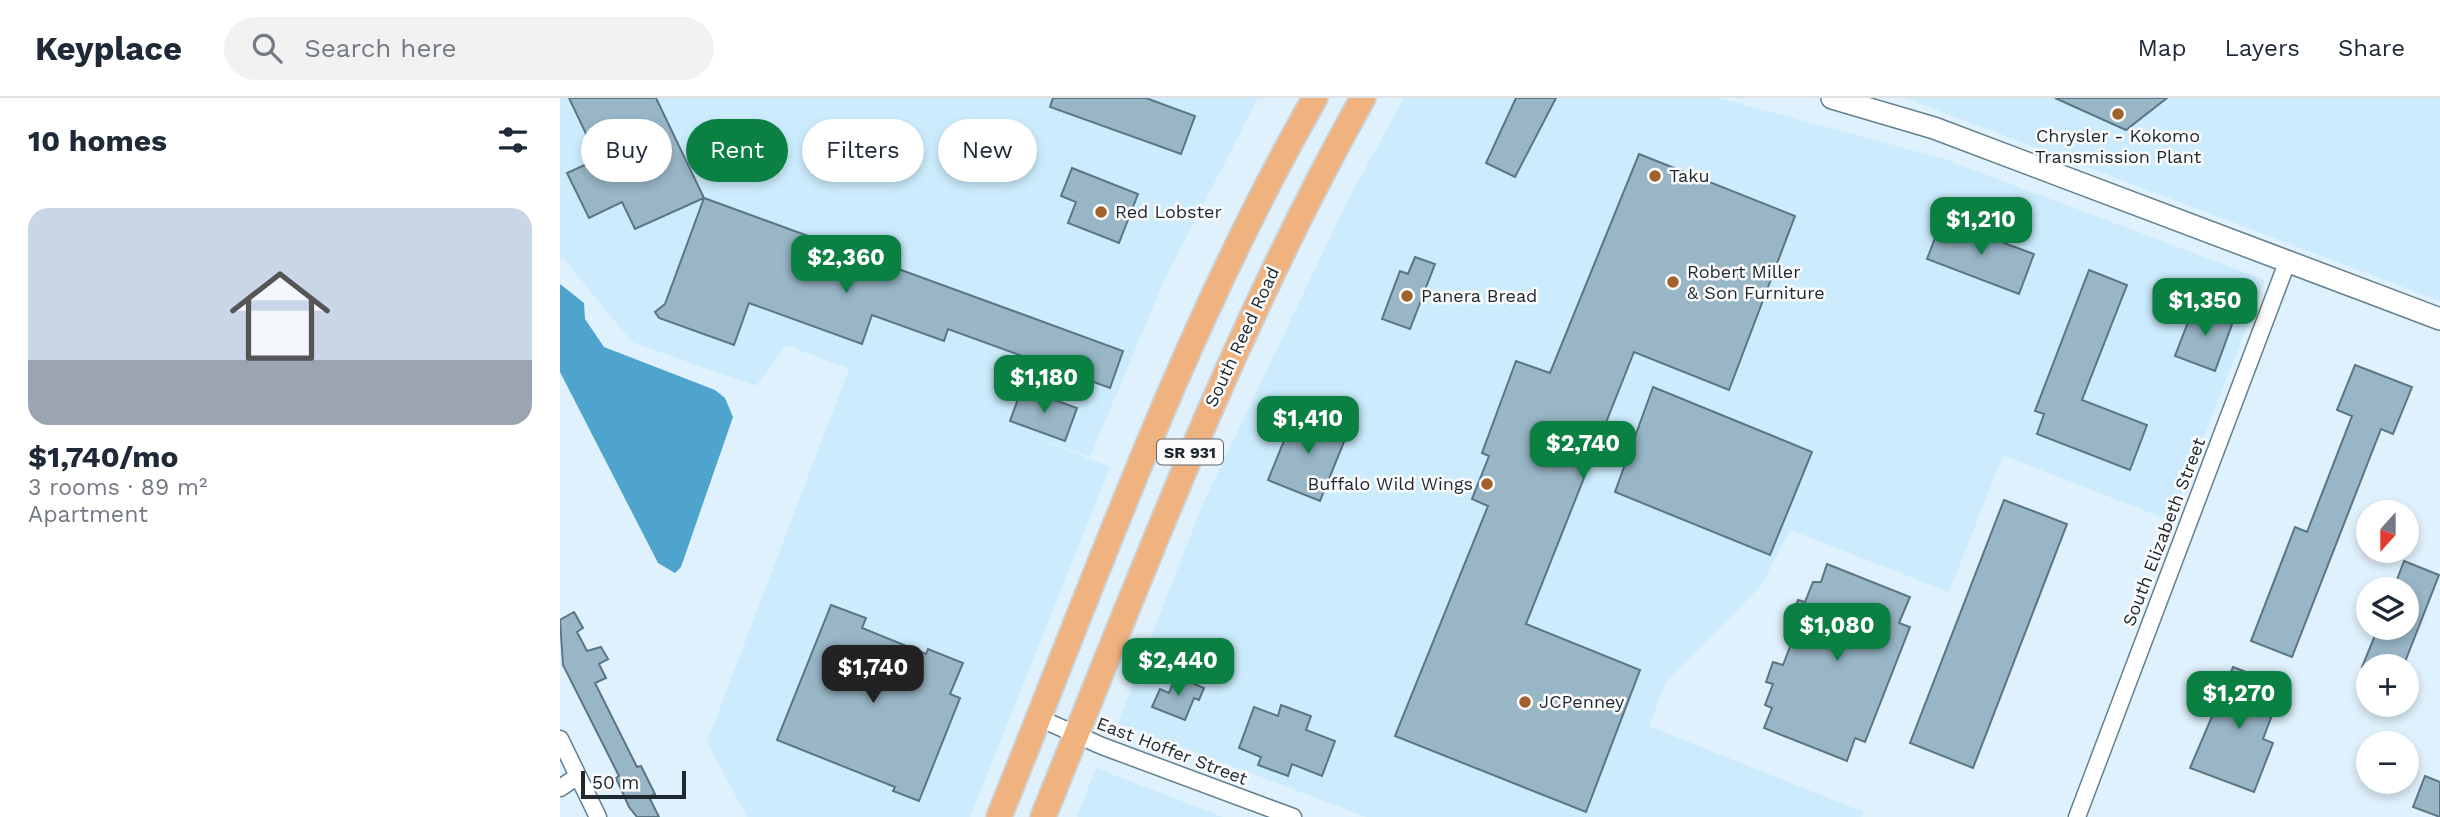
<!DOCTYPE html>
<html lang="en">
<head>
<meta charset="utf-8">
<style>
  :root { --surface:#fff; --page:#f2f2f3; --text:#1f2937; --muted:#747a83; --line:#e0e1e3; --accent:#0b8043 }
  body { margin:0; font-family:"Work Sans",sans-serif; background:var(--page); color:var(--text); height:100vh; display:flex; flex-direction:column; font-size:26px; white-space:nowrap }
  * { box-sizing:border-box; margin:0 }
  p { font-size:23px; color:var(--muted) }
  .icon { flex:none; width:38px; height:38px; fill:none; stroke:currentColor; stroke-width:2; stroke-linecap:round; stroke-linejoin:round }
  .map { position:relative; flex:1; overflow:hidden }
  .details { display:flex; flex-direction:column; background:var(--surface); width:560px }
  .details>* { flex:none }
  .top-card { position:absolute; left:21px; top:21px; width:665px; height:63px; display:flex; gap:14px }
  .needle { width:46px; rotate:201deg }
  .buttons { position:absolute; left:1796px; top:402px; display:grid; gap:14px }
  .buttons a { display:grid; place-items:center; width:63px; height:63px; border-radius:50%; background:var(--surface); box-shadow:0 4px 10px #0003; font-size:35px }
  .scale { position:absolute; left:21px; bottom:18px; width:105px; box-sizing:border-box; padding-left:7px; border:4px solid #1d282f; border-top:0; font-size:19px; line-height:24px; white-space:nowrap; color:#1d282f; -webkit-text-stroke:5px #fbfbfb; paint-order:stroke }
  .price { position:absolute; translate:-50% -60px; padding:0 16px; border-radius:14px; background:var(--accent); color:#fff; font-size:23px; line-height:46px; filter:drop-shadow(0 2px 4px #0008) }
  .price::after { content:''; position:absolute; left:50%; top:42px; width:21px; height:16px; margin-left:-10px; background:inherit; clip-path:polygon(0 0,100% 0,50% 100%) }
  .price.active { background:#222; color:#fff }
  ul { padding:0; list-style:none }
  li { display:grid; align-content:center; gap:14px; height:371px; padding:0 28px }
  li span { display:grid; place-items:center; height:217px; border-radius:21px; color:#555 }
  li>.icon { margin-inline-start:auto }
  span .icon { width:126px; height:126px; fill:#fffc; stroke-width:1 }
  li b { font-size:30px }
  h2 { display:flex; justify-content:space-between; align-items:center; height:84px; padding:0 28px; font-size:30px }
  .tag { padding:0 24px; border-radius:32px; background:var(--surface); box-shadow:0 4px 10px #0003; font-size:24px; line-height:63px }
  .tag.active { background:var(--accent); color:#fff }
  header { display:flex; align-items:center; gap:42px; box-sizing:border-box; height:98px; padding:0 35px; background:var(--surface); border-bottom:2px solid var(--line) }
  header strong { font-size:33px }
  nav { display:flex; gap:38px; margin-inline-start:auto; font-size:24px }
  .search { width:490px; height:63px; background:var(--page); display:flex; align-items:center; gap:18px; box-sizing:border-box; padding:0 24px; border-radius:38px; color:var(--muted); font-size:26px }
  main { display:flex; flex:1; min-height:0 }
  .map>svg:first-child { display:block }
  .built { fill:#ccecfd }
  .water { fill:#4fa4ce }
  .building { fill:#98b6c6; stroke:#5a7685; stroke-width:2 }
  .lines { fill:none; stroke-linecap:round; stroke-linejoin:round }
  .minor-casing { stroke:#63808f; stroke-width:19 }
  .secondary-casing { stroke:#63808f; stroke-width:24 }
  .primary-casing { stroke:#cdd0d1; stroke-width:28 }
  .minor { stroke:#fff; stroke-width:16 }
  .secondary { stroke:#fff; stroke-width:21 }
  .primary { stroke:#f0b380; stroke-width:24 }
  .poi-dot { fill:#a2602c; stroke:#fbfbfb; stroke-width:2.5 }
  .labels { text-anchor:middle; stroke-width:5; stroke-linejoin:round; paint-order:stroke }
  .shield { fill:#fbfbfb; stroke:#60676c; stroke-width:2 }
  .shield-label { font-size:16px; font-weight:bold; fill:#1d282f }
  .poi-label { font-size:18px; fill:#1d282f; stroke:#fbfbfb; text-anchor:start }
  .street-label { font-size:18px; fill:#1d282f; stroke:#fbfbfb }
</style>
</head>
<body>
<header>
<strong>Keyplace</strong>
<div class="search"><svg class="icon" aria-label="search" viewBox="0 0 24 24"><circle cx="10" cy="10" r="6"/><path d="M15 15l6 6"/></svg>Search here</div>
<nav><a>Map</a><a>Layers</a><a>Share</a></nav>
</header>
<main>
<section class="details">
<h2>10 homes<svg class="icon" aria-label="filters" viewBox="0 0 24 24"><path d="M4 7h16M4 17h16"/><circle cx="9" cy="7" r="2"/><circle cx="15" cy="17" r="2"/></svg></h2>
<ul>
<li><span style="background:linear-gradient(#c9d6e8 70%,#9aa5b1 0)"><svg class="icon" aria-label="home" viewBox="0 0 24 24"><path d="M3 11l9-7 9 7M6 9v11h12V9"/></svg></span><div><b>$1,740/mo</b><p>3 rooms · 89 m²</p><p>Apartment</p></div></li>
</ul>
</section>
<div class="map">
<svg width="1880" height="719" viewBox="0 0 1880 719">
  <rect width="100%" height="100%" fill="#dff1fc"/>
  <path class="built" d="M0 0H698L603 185 530 359 459 333 550 369 410 719H187L147 644 289 271 226 247 196 288 72 244 4 161 0 163Z
    M844 0H1159L1385 61 1705 182 1611 423 1443 357 1389 494 1230 432 1201 488 1106 584 1089 628 1303 714 1301 719H806L558 625 641 410 788 102Z
    M1345 0H1880V203Z
    M536 670 663 719H517Z"/>
  <path class="water" d="M0 186 24 205 25 221 44 249 155 292 165 300 173 319 121 469 115 475 98 465 0 274Z"/>
  <path class="building" d="M9 0H96L144 100 75 131 62 104 29 120 7 75 38 61Z
    M493 0H586L635 18 621 56 490 9Z
    M956 0H996L955 79 926 65Z
    M1495 0H1607L1566 32Z
    M1079 56 1235 118 1169 292 1074 254 966 526 1080 572 1026 714 835 638 928 408 912 401 929 358 922 355 956 263 990 275Z
    M512 70 578 96 559 145 508 125 516 104 501 98Z
    M144 100 563 253 550 290 388 231 384 243 312 217 302 246 189 205 174 247 99 220 95 214 105 206Z
    M1382 122 1474 156 1459 196 1367 161Z
    M855 159 875 166 850 231 822 221 840 173 848 176Z
    M1529 172 1567 187 1522 302 1587 327 1570 372 1477 336 1484 316 1475 313Z
    M1635 206 1674 221 1655 273 1615 258Z
    M1795 267 1852 289 1833 336 1821 331 1732 559 1691 543 1735 429 1747 434 1792 318 1777 312Z
    M1093 289 1252 354 1210 457 1055 394Z
    M462 290 517 310 505 343 450 323Z
    M736 313 788 334 760 403 708 382Z
    M1444 402 1507 426 1413 670 1350 645Z
    M1844 463 1879 477 1843 569H1802L1818 530H1846V492H1833Z
    M1267 466 1350 499 1339 525 1350 529 1305 644 1295 640 1287 663 1204 630 1212 610 1205 607 1213 586 1206 584 1213 564 1223 567 1239 525 1230 521 1238 502 1245 504 1253 484H1261Z
    M271 507 306 520 302 530 366 556 368 551 403 565 390 596 400 600 359 703 333 693 335 689 217 642Z
    M14 514 23 530 17 534 27 553 41 549 48 561 39 566 46 580 35 585 77 669 81 668 95 696 89 699 99 719H77L69 709 56 680 59 678 3 567 0 522Z
    M1673 569 1723 588 1703 641 1713 645 1694 694 1630 670Z
    M616 578 644 590 639 602 634 600 625 622 592 609 600 591 609 595Z
    M721 607 751 618 746 632 775 643 762 678 732 666 728 678 698 667 701 659 679 650 694 609 718 618Z
    M1865 678 1880 684V719L1853 709Z"/>
  <g class="lines">
    <g class="minor-casing">
      <path id="minor" d="M479 620 542 648 733 719
        M0 641 38 719
        M0 690 18 678
        M1517 719 1728 162"/>
    </g>
    <g class="secondary-casing">
      <path id="secondary" d="M1272 0 1374 30 1880 221"/>
    </g>
    <g class="primary-casing">
      <path id="primary" d="M439 719C537 477 625 227 755 0
        M483 719C582 476 674 230 803 0"/>
    </g>
    <use href="#minor" class="minor"/>
    <use href="#secondary" class="secondary"/>
    <use href="#primary" class="primary"/>
  </g>
  <g class="poi-dot">
    <circle cx="1558" cy="16" r="7"/>
    <circle cx="1095" cy="78" r="7"/>
    <circle cx="541" cy="114" r="7"/>
    <circle cx="1113" cy="184" r="7"/>
    <circle cx="847" cy="198" r="7"/>
    <circle cx="927" cy="386" r="7"/>
    <circle cx="965" cy="604" r="7"/>
  </g>
  <g class="labels">
    <rect class="shield" x="597" y="341.5" width="66" height="25" rx="5"/>
    <g class="shield-label">
      <text x="630" y="360">SR 931</text>
    </g>
    <g class="poi-label">
      <text x="1558" y="44" text-anchor="middle">Chrysler - Kokomo<tspan x="1558" dy="21">Transmission Plant</tspan></text>
      <text x="1109" y="84">Taku</text>
      <text x="555" y="120">Red Lobster</text>
      <text x="1127" y="180">Robert Miller<tspan x="1127" dy="21">&amp; Son Furniture</tspan></text>
      <text x="861" y="204">Panera Bread</text>
      <text x="913" y="392" text-anchor="end">Buffalo Wild Wings</text>
      <text x="979" y="610">JCPenney</text>
    </g>
    <g class="street-label">
      <text transform="translate(682 239) rotate(-65)" y="6">South Reed Road</text>
      <text transform="translate(1604 434) rotate(-69)" y="6">South Elizabeth Street</text>
      <text transform="translate(612 653) rotate(21)" y="6">East Hoffer Street</text>
    </g>
  </g>
</svg>
<div class="buttons">
<a><svg class="needle" viewBox="-14 -14 28 28"><path d="M0-13l5 13h-10z" fill="#e53935"/><path d="M0 13l5-13h-10z" fill="#747a83"/></svg></a>
<a><svg class="icon" aria-label="layers" viewBox="0 0 24 24"><path d="M12 4l9 5-9 5-9-5zM3 14l9 5 9-5"/></svg></a>
<a>+</a>
<a>−</a>
</div>
<div class="scale">50 m</div>
<b class="price" style="left:1421px;top:159px">$1,210</b>
<b class="price" style="left:286px;top:197px">$2,360</b>
<b class="price" style="left:1645px;top:240px">$1,350</b>
<b class="price" style="left:484px;top:317px">$1,180</b>
<b class="price" style="left:748px;top:358px">$1,410</b>
<b class="price" style="left:1023px;top:383px">$2,740</b>
<b class="price" style="left:1277px;top:565px">$1,080</b>
<b class="price" style="left:618px;top:600px">$2,440</b>
<b class="price active" style="left:313px;top:607px">$1,740</b>
<b class="price" style="left:1679px;top:633px">$1,270</b>
<div class="top-card">
<a class="tag">Buy</a>
<a class="tag active">Rent</a>
<a class="tag">Filters</a>
<a class="tag">New</a>
</div>
</div>
</main>
</body>
</html>
